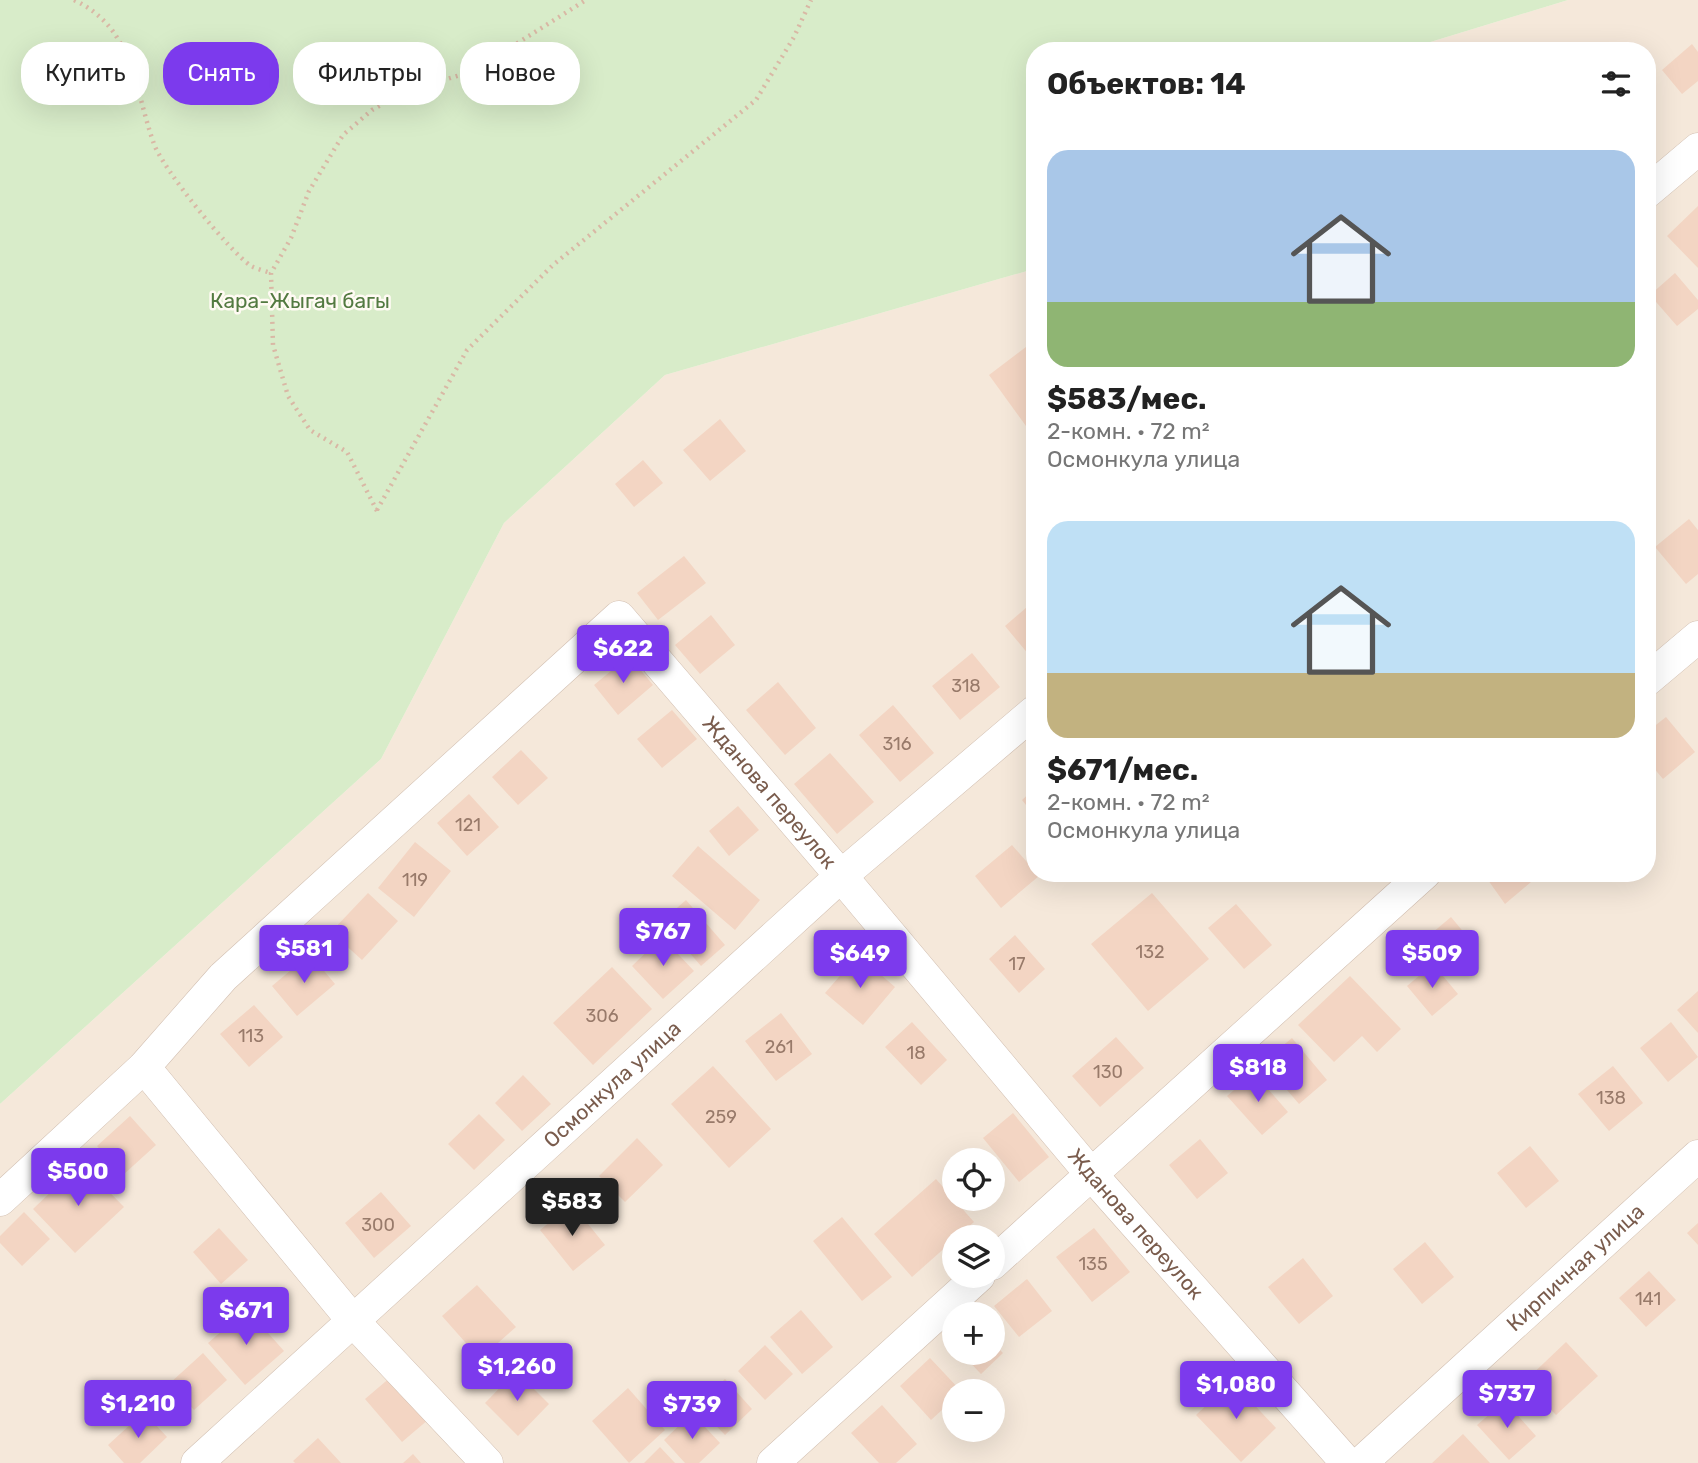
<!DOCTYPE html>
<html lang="ru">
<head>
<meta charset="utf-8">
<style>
  :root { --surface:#fff; --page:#f2f2f2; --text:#222; --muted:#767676; --accent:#7c3aed }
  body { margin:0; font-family:Rubik,sans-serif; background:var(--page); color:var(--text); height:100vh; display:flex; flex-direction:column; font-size:26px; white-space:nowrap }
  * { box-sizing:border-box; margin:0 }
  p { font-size:23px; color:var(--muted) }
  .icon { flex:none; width:38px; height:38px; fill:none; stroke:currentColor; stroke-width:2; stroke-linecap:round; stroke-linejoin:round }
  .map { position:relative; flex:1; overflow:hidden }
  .drawer { position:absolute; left:1026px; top:42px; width:630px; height:840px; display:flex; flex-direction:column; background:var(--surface); border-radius:28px; box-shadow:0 7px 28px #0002 }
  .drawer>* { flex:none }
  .hud { position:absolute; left:21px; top:42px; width:665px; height:63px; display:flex; gap:14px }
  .buttons { position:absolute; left:942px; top:1148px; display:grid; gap:14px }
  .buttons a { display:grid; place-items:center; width:63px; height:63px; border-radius:50%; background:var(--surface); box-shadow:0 7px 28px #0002; font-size:35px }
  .price { position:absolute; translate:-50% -60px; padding:0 16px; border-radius:7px; background:var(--accent); color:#fff; font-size:23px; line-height:46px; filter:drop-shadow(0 2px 4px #0008) }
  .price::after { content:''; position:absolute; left:50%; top:42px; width:21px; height:16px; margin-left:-10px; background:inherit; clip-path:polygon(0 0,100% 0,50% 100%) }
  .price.selected { background:#222; color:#fff }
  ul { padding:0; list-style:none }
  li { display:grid; align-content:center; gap:14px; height:371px; padding:0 21px }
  li span { display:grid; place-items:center; height:217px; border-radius:21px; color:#555 }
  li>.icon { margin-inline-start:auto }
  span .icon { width:126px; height:126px; fill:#fffc; stroke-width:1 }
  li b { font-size:30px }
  h2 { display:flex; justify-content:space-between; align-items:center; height:84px; padding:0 21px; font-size:30px }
  .chip { padding:0 24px; border-radius:28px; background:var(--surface); box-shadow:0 7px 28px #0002; font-size:24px; line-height:63px }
  .chip.selected { background:var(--accent); color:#fff }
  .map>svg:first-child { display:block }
  .residential { fill:#f5e8da; fill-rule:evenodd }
  .green { fill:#d8ecc9 }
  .building { fill:#f3d5c3 }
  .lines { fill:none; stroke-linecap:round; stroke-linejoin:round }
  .minor-casing { stroke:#d1beb0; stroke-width:33 }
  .path { stroke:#d9b8a5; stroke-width:4.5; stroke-dasharray:2 5; stroke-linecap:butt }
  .minor { stroke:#fff; stroke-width:32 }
  .labels { text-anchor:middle; stroke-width:5; stroke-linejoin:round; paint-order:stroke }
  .number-label { font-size:18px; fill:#987a6a }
  .park-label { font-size:21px; fill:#537a41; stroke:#fffaf3 }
  .street-label { font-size:21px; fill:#7a5c4d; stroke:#fffaf3 }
</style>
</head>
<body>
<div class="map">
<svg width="1698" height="1463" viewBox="0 0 1698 1463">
  <rect width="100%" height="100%" fill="#fdf6ec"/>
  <path class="residential" d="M1568 0H1698V1463H0V1104L381 759 504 523 665 375 1034 269V873H1647V51H1401ZM954 1160H992V1199H954ZM954 1237H992V1276H954ZM954 1314H992V1353H954ZM954 1391H992V1430H954Z"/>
  <path class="green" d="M0 0H1568L1401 51H1034V269L665 375 504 523 381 759 0 1104Z"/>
  <path class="building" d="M1692 44 1698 52V81L1682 94 1662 70Z
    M1698 206V268L1667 236Z
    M1675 273 1698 300V309L1677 326 1650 295Z
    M1034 341V437L989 375Z
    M720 419 746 451 710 481 683 450Z
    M643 460 663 483 634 507 615 484Z
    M1689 519 1698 530V574L1686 584 1655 547Z
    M684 556 706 583 658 620 637 593Z
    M1034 601V661L1005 626Z
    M711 615 735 645 700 674 675 645Z
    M972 653 1000 687 960 720 932 686Z
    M629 656 653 685 618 715 594 685Z
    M778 682 816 728 785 755 746 710Z
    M893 705 934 753 900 782 859 735Z
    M672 710 697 739 662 768 637 739Z
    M1666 717 1695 752 1663 779 1647 760V732Z
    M521 750 548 778 518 805 492 777Z
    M830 753 874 802 837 834 794 784Z
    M1034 789V815L1022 800Z
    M469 794 499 827 467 856 437 823Z
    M738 806 759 830 729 856 709 831Z
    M415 842 451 871 414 917 378 888Z
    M1012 845 1039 876 1001 908 975 876Z
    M698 846 760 900 735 930 672 876Z
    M1483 873H1524L1531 882 1505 904Z
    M368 893 398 921 362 960 331 932Z
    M1152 893 1209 959 1148 1011 1091 944Z
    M686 900 725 945 701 966 662 921Z
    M1236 904 1272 945 1244 969 1208 928Z
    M1451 917 1476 947 1449 968 1425 939Z
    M1015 935 1045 969 1019 993 989 959Z
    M662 937 694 971 663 999 632 966Z
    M310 954 335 984 297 1016 272 986Z
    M858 955 895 987 863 1025 825 993Z
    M1433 964 1458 994 1432 1016 1407 986Z
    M612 967 652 1009 593 1065 553 1023Z
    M1350 976 1401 1029 1377 1052 1362 1036 1334 1062 1298 1025Z
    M1698 991V1033L1677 1010Z
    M254 1005 283 1037 249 1067 220 1034Z
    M781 1013 812 1054 776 1081 745 1041Z
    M912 1022 947 1060 921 1085 885 1047Z
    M1671 1022 1698 1057 1668 1082 1640 1048Z
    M1116 1037 1144 1068 1100 1107 1072 1076Z
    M1292 1038 1327 1080 1299 1104 1263 1062Z
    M713 1066 771 1129 729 1168 671 1104Z
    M1613 1066 1643 1103 1609 1131 1578 1094Z
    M1254 1073 1288 1112 1262 1135 1227 1096Z
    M523 1075 551 1104 522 1131 495 1103Z
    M1013 1113 1049 1157 1019 1182 983 1138Z
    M479 1114 505 1140 474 1170 448 1144Z
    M130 1116 156 1145 123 1175 97 1146Z
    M637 1138 663 1165 625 1202 599 1176Z
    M1200 1139 1228 1173 1197 1199 1169 1165Z
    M1530 1146 1559 1181 1526 1208 1497 1173Z
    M81 1163 124 1207 75 1253 33 1209Z
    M936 1179 974 1222 912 1277 874 1234Z
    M381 1192 411 1226 374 1258 345 1223Z
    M572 1204 605 1245 573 1271 540 1230Z
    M24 1212 50 1239 22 1266 0 1243V1236Z
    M842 1217 892 1277 862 1301 813 1241Z
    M1698 1223V1245L1687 1233Z
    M219 1228 248 1260 221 1284 193 1252Z
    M1094 1228 1130 1272 1092 1302 1056 1257Z
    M1425 1242 1454 1277 1422 1304 1393 1269Z
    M1303 1258 1333 1296 1299 1324 1268 1287Z
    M1649 1271 1676 1300 1646 1327 1619 1298Z
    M1027 1279 1052 1311 1019 1337 994 1306Z
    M477 1285 516 1327 480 1359 442 1316Z
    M247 1309 284 1351 245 1385 208 1343Z
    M801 1310 833 1347 802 1374 770 1337Z
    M992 1342 1003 1353 981 1374 961 1353H992Z
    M1566 1342 1598 1376 1556 1415 1524 1382Z
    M765 1345 793 1374 765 1400 738 1371Z
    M203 1353 227 1380 194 1410 170 1383Z
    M930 1358 961 1391H954V1399L931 1420 900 1386Z
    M516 1371 549 1404 518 1436 485 1403Z
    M392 1376 429 1419 402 1442 365 1399Z
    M725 1379 752 1409 725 1435 697 1406Z
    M1232 1381 1276 1428 1241 1462 1196 1415Z
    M628 1388 665 1430 629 1463 592 1421Z
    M1505 1401 1536 1436 1509 1460 1477 1425Z
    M882 1405 917 1444 896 1463H879L851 1433Z
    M144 1412 167 1437 140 1463H124L108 1445Z
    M692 1413 720 1443 699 1463H685L664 1440Z
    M1463 1434 1490 1463H1432Z
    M318 1438 341 1463H295L293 1461Z
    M660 1447 675 1463H644Z
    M413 1454 421 1463H403Z"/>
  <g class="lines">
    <g class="minor-casing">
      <g id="minor">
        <path d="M1647 192 1698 149"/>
        <path d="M1647 680 1698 637"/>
        <path d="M144 1067 354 1322 487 1463"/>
        <path id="s1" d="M0 1200 144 1067 223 977 619 617 841 876 1091 1174 1347 1463"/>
        <path d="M992 1264 1425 873"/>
        <path id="s2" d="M197 1463 841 876 1034 712"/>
        <path d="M773 1463 979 1276"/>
        <path id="s3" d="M1361 1463 1698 1156"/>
      </g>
    </g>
    <path class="path" d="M74 0C134 28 134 88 154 144 163 169 229 251 251 266 257 269 265 271 271 273
      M377 510 467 350 553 265 756 100 794 37 811 0
      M377 511 347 452 310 430 288 396 273 345 271 273 291 238 309 191 343 135 372 110 402 93 473 71 586 0"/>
    <use href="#minor" class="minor"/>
  </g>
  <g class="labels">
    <g class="number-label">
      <text x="966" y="692">318</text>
      <text x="897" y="750">316</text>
      <text x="468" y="831">121</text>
      <text x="415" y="886">119</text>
      <text x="1150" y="958">132</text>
      <text x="1017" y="970">17</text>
      <text x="602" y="1022">306</text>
      <text x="251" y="1042">113</text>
      <text x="779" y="1053">261</text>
      <text x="916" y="1059">18</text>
      <text x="1108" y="1078">130</text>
      <text x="1611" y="1104">138</text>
      <text x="721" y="1123">259</text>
      <text x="378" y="1231">300</text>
      <text x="1093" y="1270">135</text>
      <text x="1648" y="1305">141</text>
    </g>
    <g class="park-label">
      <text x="300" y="308">Кара-Жыгач багы</text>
    </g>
    <g class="street-label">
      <text dy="7" stroke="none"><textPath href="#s1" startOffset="1082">Жданова переулок</textPath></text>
      <text dy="7" stroke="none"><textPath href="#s2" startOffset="562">Осмонкула улица</textPath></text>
      <text dy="7" stroke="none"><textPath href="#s1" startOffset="1648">Жданова переулок</textPath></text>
      <text dy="7" stroke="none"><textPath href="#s3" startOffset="290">Кирпичная улица</textPath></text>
    </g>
  </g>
</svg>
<div class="buttons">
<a><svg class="icon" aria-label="locate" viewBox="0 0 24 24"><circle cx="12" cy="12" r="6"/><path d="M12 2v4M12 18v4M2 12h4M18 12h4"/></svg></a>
<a><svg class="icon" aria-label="layers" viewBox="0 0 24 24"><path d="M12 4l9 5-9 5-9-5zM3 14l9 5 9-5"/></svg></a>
<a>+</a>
<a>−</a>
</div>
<b class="price" style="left:623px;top:685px">$622</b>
<b class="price" style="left:663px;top:968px">$767</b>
<b class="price" style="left:304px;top:985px">$581</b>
<b class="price" style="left:860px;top:990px">$649</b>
<b class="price" style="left:1432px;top:990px">$509</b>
<b class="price" style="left:1258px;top:1104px">$818</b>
<b class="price" style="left:78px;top:1208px">$500</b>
<b class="price selected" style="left:572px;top:1238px">$583</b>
<b class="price" style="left:246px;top:1347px">$671</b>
<b class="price" style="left:517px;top:1403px">$1,260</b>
<b class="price" style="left:1236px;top:1421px">$1,080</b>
<b class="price" style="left:1507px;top:1430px">$737</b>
<b class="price" style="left:138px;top:1440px">$1,210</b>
<b class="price" style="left:692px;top:1441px">$739</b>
<div class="hud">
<a class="chip">Купить</a>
<a class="chip selected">Снять</a>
<a class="chip">Фильтры</a>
<a class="chip">Новое</a>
</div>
<section class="drawer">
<h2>Объектов: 14<svg class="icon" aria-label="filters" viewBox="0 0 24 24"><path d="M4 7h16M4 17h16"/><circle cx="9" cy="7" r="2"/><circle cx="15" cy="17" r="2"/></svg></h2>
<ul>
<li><span style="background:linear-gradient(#a9c7e8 70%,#8fb573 0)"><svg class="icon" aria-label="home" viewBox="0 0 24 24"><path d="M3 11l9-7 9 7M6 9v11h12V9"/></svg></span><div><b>$583/мес.</b><p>2-комн. · 72 m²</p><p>Осмонкула улица</p></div></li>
<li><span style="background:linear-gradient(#bfe0f5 70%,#c2b280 0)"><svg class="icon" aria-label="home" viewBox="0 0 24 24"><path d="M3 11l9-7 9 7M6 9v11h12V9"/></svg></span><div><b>$671/мес.</b><p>2-комн. · 72 m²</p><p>Осмонкула улица</p></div></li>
</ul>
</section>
</div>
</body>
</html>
